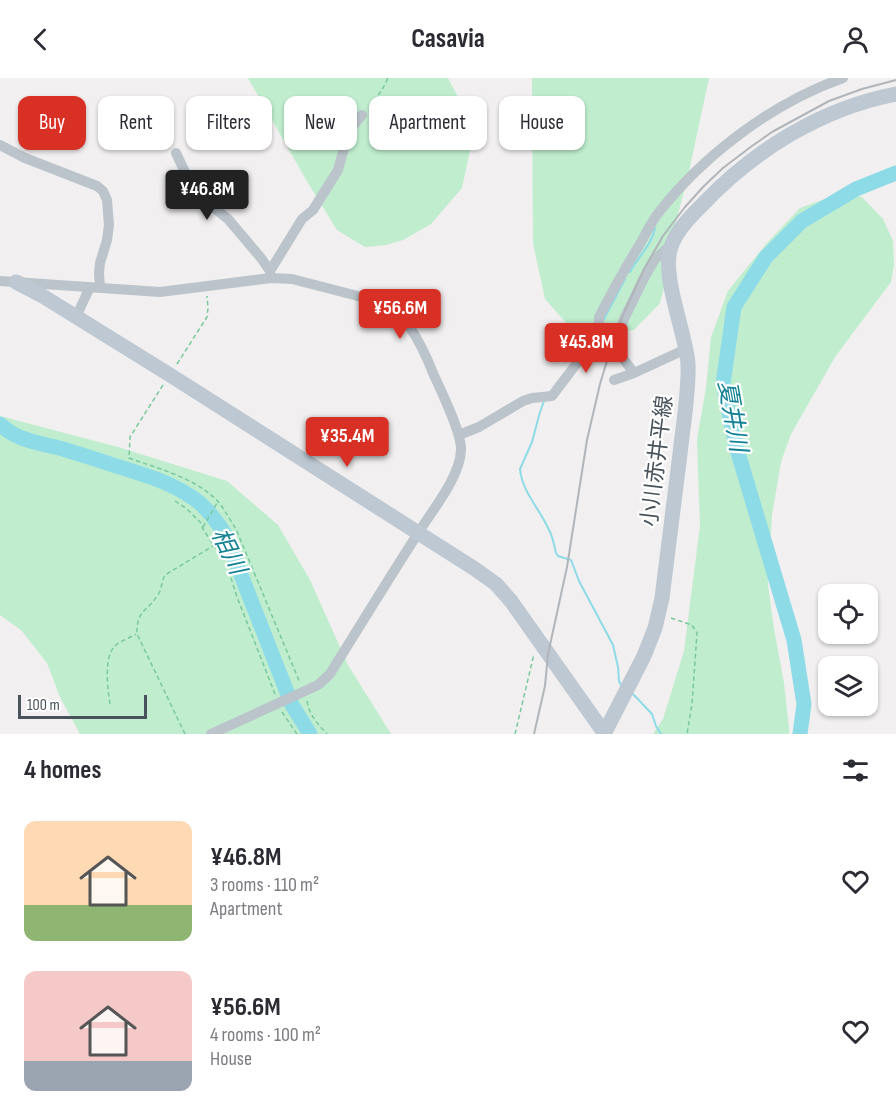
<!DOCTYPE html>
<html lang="en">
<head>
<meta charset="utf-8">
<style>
  :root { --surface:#fff; --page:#f7f7f7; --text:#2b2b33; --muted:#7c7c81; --accent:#d93025 }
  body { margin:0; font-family:"Sofia Sans Condensed","Noto Sans JP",sans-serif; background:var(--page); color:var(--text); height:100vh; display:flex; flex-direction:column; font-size:22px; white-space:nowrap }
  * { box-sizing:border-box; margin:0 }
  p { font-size:20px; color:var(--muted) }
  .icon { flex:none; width:33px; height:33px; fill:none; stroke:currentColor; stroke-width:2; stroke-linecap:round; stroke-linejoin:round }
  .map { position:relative; height:656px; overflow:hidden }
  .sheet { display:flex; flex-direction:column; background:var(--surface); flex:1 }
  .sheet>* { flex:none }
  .top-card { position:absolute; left:18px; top:18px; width:861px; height:54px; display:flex; gap:12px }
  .tools { position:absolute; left:818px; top:506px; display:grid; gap:12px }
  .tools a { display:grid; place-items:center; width:60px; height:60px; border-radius:12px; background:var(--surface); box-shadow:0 2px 4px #0004; font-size:30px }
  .scale { position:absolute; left:18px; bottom:15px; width:129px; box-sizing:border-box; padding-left:6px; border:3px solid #48535b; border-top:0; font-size:16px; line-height:21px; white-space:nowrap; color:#48535b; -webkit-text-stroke:4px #fff; paint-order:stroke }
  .price { position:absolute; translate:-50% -51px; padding:0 14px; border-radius:6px; background:var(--accent); color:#fff; font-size:20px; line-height:39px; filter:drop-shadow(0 2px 3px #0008) }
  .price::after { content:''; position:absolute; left:50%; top:36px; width:18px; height:14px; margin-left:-9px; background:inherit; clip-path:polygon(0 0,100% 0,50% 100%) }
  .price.selected { background:#222; color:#fff }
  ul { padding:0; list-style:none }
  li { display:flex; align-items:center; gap:18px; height:150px; padding:0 24px }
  li span { display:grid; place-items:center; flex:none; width:168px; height:120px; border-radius:12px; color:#555 }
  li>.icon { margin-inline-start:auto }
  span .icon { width:72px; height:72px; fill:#fffc; stroke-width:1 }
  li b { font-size:26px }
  h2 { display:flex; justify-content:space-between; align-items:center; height:72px; padding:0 24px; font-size:26px }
  .chip { padding:0 21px; border-radius:12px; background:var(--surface); box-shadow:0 2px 4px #0004; font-size:21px; line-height:54px }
  .chip.selected { background:var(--accent); color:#fff }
  header { display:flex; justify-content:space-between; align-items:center; height:78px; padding:0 24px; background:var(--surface); font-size:27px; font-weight:700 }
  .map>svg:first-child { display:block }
  .green { fill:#bfedce }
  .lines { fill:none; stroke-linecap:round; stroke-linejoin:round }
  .stream { stroke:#8edbe8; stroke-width:2 }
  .river { stroke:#8edbe8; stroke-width:15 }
  .path { stroke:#79c99c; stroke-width:1.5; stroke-dasharray:4.5 3; stroke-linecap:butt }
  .street { stroke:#bbc4cb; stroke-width:10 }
  .secondary { stroke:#bdc8d2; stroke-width:15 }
  .rail { stroke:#b1b5b9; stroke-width:2 }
  .labels { text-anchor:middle; stroke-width:4.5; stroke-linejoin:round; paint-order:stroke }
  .street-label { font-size:22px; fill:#48535b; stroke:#fff }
  .water-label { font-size:24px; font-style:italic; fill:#138294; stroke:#fff }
</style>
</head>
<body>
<header><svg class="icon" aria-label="back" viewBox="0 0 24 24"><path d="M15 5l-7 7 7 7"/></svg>Casavia<svg class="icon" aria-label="person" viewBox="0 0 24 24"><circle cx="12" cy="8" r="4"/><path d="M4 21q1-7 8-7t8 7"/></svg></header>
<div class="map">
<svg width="896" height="656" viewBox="0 0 896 656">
  <rect width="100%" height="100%" fill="#f1efef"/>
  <path class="green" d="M248 0H448L460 23 471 68 462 110 431 146 403 162 386 167 365 169 337 152 308 105Z
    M532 0H709L688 98 675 148 668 194 660 225 634 252 594 257 568 247 545 221 533 165Z
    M839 116 862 119 883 141 893 163 894 187 891 204 835 279 791 356 781 384 772 437 768 507 774 551 784 605 789 650V656H653L663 641 684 573 700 448 697 361 706 310 711 259 728 213 766 166 800 130Z
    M0 338 118 369 227 403 278 447 310 502 348 587 391 656H80L60 619 47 585 21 552 0 537Z"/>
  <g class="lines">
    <path class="stream" d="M630 194C638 179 652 167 655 150
      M604 241 625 201
      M544 323 540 334 532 364 520 391C522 414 540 431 549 452 553 459 554 467 556 475L558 478 571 482 579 503 613 567 618 589 619 603 621 607
      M631 614 652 636 656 648 661 656"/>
    <path class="river" d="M0 346C15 362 39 365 59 370 77 375 95 381 113 387 139 395 167 403 190 418 205 427 215 441 225 456L292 627 310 656
      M800 656 804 626 794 562 736 368 723 306 734 229 766 179 802 143 856 111 896 95"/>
    <path class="path" d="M369 29 382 12 388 0
      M177 286 207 239 208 230 207 218
      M163 307 130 359 129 380C159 391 200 401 221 427 226 435 231 443 236 451L300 605
      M175 423 187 431 201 445 203 451 214 468 221 475 226 484 237 519 275 616
      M203 449 217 425
      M671 540 692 547 697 555 692 626 687 656
      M307 623C309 637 318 646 327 656
      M110 626C108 612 103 579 115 568 120 563 130 560 136 556
      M282 634 297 656
      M185 656 137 556C136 531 149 533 159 515 162 509 162 502 165 497L213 468
      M515 656 534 576"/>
    <path class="street" d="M0 67 25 80 97 108 103 113 107 122 109 147 107 162 100 185 99 195 100 210
      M176 75 192 109 197 116 228 141 261 180 270 193
      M271 200 270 193 302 141 313 132 338 92 347 59 350 52 362 37
      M0 203 160 214 271 200 292 201 385 225C408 238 424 272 433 295 441 313 462 355 461 372 460 401 429 436 415 460 386 505 358 551 330 596L318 607 211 656
      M76 239 90 209
      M634 295 616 271 615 267 624 241 643 202 655 181 671 167
      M614 302 634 295 686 271
      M459 357 479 349 523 323 532 320 552 318 599 256V239C612 214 625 190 640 166 645 157 650 147 656 138 702 78 772 25 843 0"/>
    <path class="secondary" d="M16 204 41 217 170 297 475 491 496 506 511 523 605 656
      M604 656 644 578 655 550 662 520C668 472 674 424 680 376 683 346 689 316 688 286 686 254 659 194 672 166 678 151 691 138 702 127 754 72 822 30 896 16"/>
    <path class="rail" d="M534 656 545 608 548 576 567 489 587 362 600 306 616 253 644 191 663 158 685 129 704 108 723 90 752 68 772 54 829 23 862 11 896 2"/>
  </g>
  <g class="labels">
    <g class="street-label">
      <text transform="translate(656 383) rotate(-83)" y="8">小川赤井平線</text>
    </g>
    <g class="water-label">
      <text transform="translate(733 338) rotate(80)" y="8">夏井川</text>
      <text transform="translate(229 473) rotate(64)" y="8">相川</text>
    </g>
  </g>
</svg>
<div class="tools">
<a><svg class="icon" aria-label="locate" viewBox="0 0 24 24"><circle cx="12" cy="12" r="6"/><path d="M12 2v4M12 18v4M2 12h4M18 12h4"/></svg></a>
<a><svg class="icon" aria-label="layers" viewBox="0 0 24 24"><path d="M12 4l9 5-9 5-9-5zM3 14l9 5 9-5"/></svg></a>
</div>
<div class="scale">100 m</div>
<b class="price selected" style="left:207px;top:143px">¥46.8M</b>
<b class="price" style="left:400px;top:262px">¥56.6M</b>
<b class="price" style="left:586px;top:296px">¥45.8M</b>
<b class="price" style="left:347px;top:390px">¥35.4M</b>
<div class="top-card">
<a class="chip selected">Buy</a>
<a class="chip">Rent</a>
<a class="chip">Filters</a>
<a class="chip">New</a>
<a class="chip">Apartment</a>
<a class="chip">House</a>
</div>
</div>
<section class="sheet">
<h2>4 homes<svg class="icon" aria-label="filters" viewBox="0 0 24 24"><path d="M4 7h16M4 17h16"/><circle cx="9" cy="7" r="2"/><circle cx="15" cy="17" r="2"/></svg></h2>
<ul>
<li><span style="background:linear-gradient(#ffd9b3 70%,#8fb573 0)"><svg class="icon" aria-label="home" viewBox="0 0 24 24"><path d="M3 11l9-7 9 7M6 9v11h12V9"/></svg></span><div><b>¥46.8M</b><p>3 rooms · 110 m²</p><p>Apartment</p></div><svg class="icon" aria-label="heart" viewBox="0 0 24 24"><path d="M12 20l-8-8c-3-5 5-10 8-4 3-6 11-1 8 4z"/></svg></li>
<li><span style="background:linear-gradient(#f6c9c9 75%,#9aa5b1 0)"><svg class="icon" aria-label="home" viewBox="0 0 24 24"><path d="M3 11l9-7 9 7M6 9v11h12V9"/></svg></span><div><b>¥56.6M</b><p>4 rooms · 100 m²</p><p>House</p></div><svg class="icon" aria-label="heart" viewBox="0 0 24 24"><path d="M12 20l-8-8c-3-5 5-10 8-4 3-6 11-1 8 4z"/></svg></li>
</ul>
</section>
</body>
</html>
